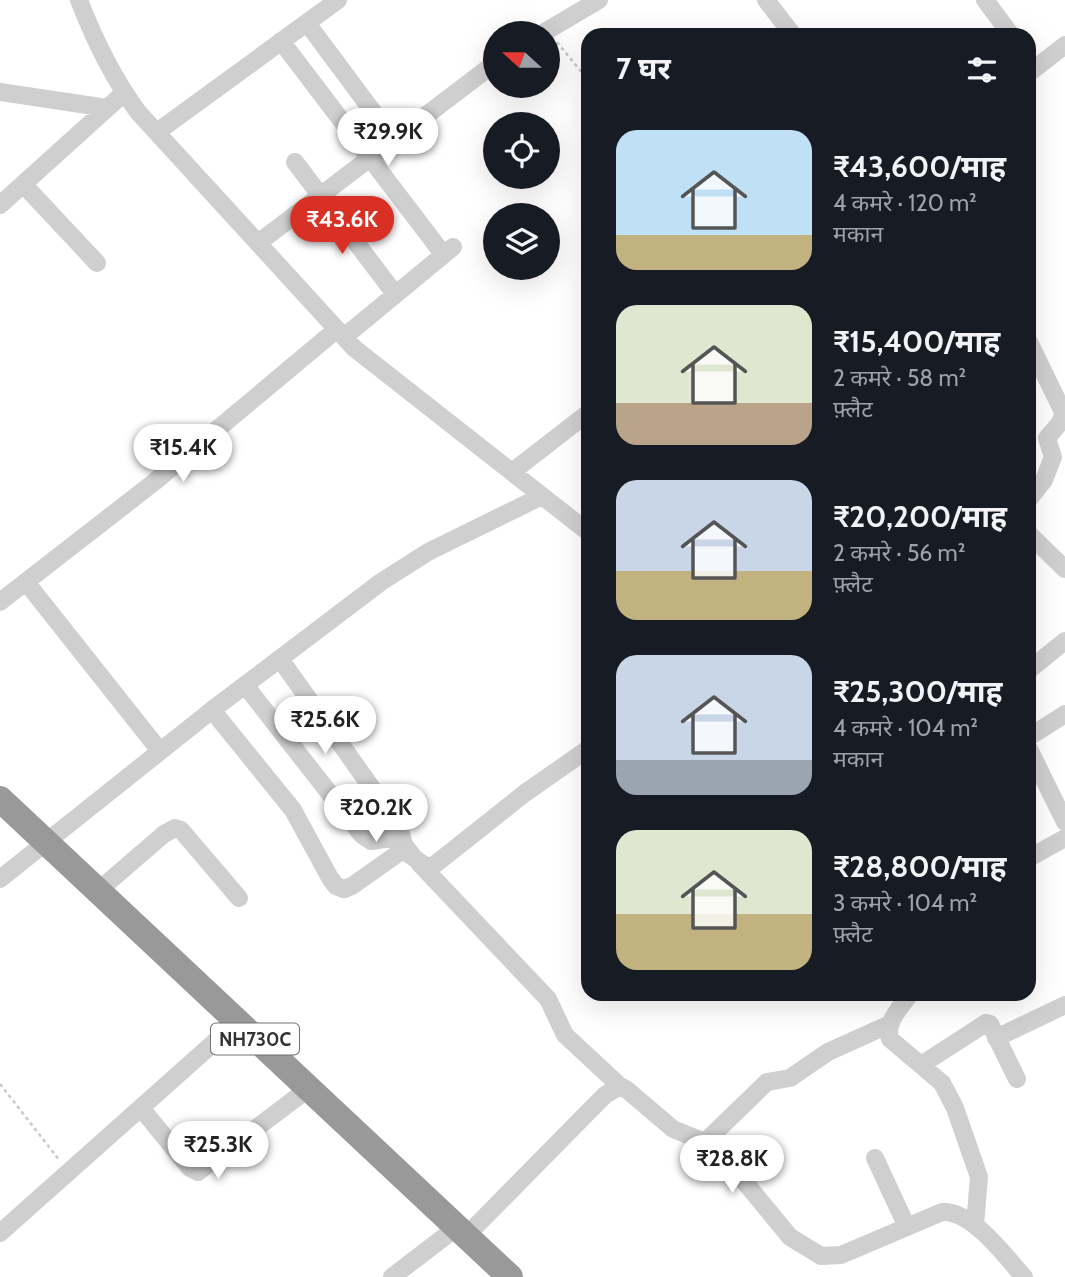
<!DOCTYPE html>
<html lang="hi">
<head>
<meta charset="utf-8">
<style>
  :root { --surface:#171b24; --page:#242831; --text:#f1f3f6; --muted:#9ea1a6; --accent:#d93025 }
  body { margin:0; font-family:Cabin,"Noto Sans Devanagari",sans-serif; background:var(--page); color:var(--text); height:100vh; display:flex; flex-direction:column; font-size:26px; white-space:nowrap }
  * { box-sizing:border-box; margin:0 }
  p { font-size:23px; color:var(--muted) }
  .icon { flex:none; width:38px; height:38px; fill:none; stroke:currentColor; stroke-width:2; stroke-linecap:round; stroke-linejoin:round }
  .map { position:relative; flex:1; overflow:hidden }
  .panel { position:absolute; left:581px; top:28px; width:455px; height:973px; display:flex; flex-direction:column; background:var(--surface); border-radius:21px; box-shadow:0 7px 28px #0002 }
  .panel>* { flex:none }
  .needle { width:46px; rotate:291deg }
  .buttons { position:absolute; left:483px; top:21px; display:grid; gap:14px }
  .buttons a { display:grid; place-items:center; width:77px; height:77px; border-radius:50%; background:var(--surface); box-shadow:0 7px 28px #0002; font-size:35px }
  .price { position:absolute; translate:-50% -60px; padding:0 16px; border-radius:24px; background:#fff; color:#222; font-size:23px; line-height:46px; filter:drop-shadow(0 2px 4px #0008) }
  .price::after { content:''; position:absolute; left:50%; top:42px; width:21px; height:16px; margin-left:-10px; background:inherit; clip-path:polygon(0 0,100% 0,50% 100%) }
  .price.selected { background:var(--accent); color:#fff }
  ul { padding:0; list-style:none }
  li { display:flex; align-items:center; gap:21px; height:175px; padding:0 35px }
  li span { display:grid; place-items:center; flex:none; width:196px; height:140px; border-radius:21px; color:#555 }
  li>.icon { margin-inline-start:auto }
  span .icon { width:84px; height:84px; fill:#fffc; stroke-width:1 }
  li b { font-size:30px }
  h2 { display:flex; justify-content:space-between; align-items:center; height:84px; padding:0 35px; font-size:30px }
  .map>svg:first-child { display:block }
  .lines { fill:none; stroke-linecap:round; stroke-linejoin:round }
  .path { stroke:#c9c9c9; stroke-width:2.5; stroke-dasharray:3.5 3.5; stroke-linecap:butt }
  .minor { stroke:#cfcfcf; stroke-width:18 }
  .highway { stroke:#999; stroke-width:26 }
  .labels { text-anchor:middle; stroke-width:7; stroke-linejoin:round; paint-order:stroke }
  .shield { fill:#fff; stroke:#707070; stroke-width:2 }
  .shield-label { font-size:19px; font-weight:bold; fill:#323232 }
</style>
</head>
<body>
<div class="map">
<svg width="1065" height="1277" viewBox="0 0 1065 1277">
  <rect width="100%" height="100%" fill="#fff"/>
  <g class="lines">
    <path class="path" d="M557 42 588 80
      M0 1084 60 1161"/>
    <path class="minor" d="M79 0C94 39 113 78 138 112L354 348 588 532
      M766 0 793 35
      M985 0 1011 35
      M307 23 394 140
      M543 33 599 0
      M281 41 443 254
      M1029 73 1065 45
      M0 92 107 108
      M157 132 338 0
      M295 162 395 294
      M23 184 97 263
      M0 205 124 93
      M258 243 495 63
      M344 337 453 247
      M1029 342 1064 414 1059 424 1047 438 1053 457 1044 480 1029 499
      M512 472 588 413
      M1029 534 1065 569
      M26 582 160 751
      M0 602 153 483 336 330
      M280 659 399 826 403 841
      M1029 670 1065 641
      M245 685 362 835 371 841 398 837 412 855
      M212 710 293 810 330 878 336 886 344 889 352 886 400 852C414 851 418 868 433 866L525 793 588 749
      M1029 737 1065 714
      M1029 749 1065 822
      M1029 858 1065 838
      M420 864 548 999 565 1035 620 1086
      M0 879 212 710 381 582 428 552 542 496
      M98 891 164 834 175 828 181 830 239 898
      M910 994C901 1007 885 1022 890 1039L942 1083 955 1108 979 1177 975 1225
      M996 1038 1065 1005
      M921 1065 986 1023 990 1024 1017 1079
      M141 1108 190 1168 198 1172 308 1089
      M705 1142 767 1082 790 1078 828 1052 890 1024
      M875 1158 907 1227
      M0 1233 237 1022
      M465 1237 605 1095 620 1086 626 1089 673 1129 715 1146 790 1237 821 1256 841 1255 942 1212C972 1210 1005 1256 1024 1277
      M392 1277 456 1228"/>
    <path class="highway" d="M0 799 510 1277"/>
  </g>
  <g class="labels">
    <rect class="shield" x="211" y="1023.5" width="88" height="31" rx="5"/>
    <g class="shield-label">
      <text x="255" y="1046">NH730C</text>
    </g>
  </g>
</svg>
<div class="buttons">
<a><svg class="needle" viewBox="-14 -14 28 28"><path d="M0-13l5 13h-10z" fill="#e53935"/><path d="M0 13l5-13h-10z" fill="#9ea1a6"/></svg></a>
<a><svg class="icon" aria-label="locate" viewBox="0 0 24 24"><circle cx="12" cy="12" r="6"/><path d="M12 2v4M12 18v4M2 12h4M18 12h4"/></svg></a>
<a><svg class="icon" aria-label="layers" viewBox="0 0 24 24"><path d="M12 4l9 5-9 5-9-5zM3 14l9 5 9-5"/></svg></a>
</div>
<b class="price" style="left:388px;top:168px">₹29.9K</b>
<b class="price selected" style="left:342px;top:256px">₹43.6K</b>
<b class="price" style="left:183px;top:484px">₹15.4K</b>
<b class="price" style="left:325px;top:756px">₹25.6K</b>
<b class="price" style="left:376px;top:844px">₹20.2K</b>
<b class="price" style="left:218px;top:1181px">₹25.3K</b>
<b class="price" style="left:732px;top:1195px">₹28.8K</b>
<section class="panel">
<h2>7 घर<svg class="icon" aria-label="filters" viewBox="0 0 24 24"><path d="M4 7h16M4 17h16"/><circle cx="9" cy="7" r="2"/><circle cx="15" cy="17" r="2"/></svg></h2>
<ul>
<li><span style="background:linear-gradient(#bfe0f5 75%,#c2b280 0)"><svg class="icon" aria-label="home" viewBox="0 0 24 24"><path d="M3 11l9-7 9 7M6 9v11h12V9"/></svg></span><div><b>₹43,600/माह</b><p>4 कमरे · 120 m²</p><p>मकान</p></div></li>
<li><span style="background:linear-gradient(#dfe7d0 70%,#b9a48a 0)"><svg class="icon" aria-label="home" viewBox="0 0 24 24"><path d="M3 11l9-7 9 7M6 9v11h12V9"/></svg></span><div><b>₹15,400/माह</b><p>2 कमरे · 58 m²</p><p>फ़्लैट</p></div></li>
<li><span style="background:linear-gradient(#c9d6e8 65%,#c2b280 0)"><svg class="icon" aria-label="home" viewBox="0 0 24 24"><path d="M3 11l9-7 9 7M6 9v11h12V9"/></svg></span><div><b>₹20,200/माह</b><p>2 कमरे · 56 m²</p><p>फ़्लैट</p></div></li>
<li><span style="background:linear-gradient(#c9d6e8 75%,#9aa5b1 0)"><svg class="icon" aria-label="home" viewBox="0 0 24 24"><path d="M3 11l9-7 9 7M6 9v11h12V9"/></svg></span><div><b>₹25,300/माह</b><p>4 कमरे · 104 m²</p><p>मकान</p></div></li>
<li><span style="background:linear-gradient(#dfe7d0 60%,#c2b280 0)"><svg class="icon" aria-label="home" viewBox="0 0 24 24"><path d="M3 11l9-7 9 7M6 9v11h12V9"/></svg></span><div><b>₹28,800/माह</b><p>3 कमरे · 104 m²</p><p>फ़्लैट</p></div></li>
</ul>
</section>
</div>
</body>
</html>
